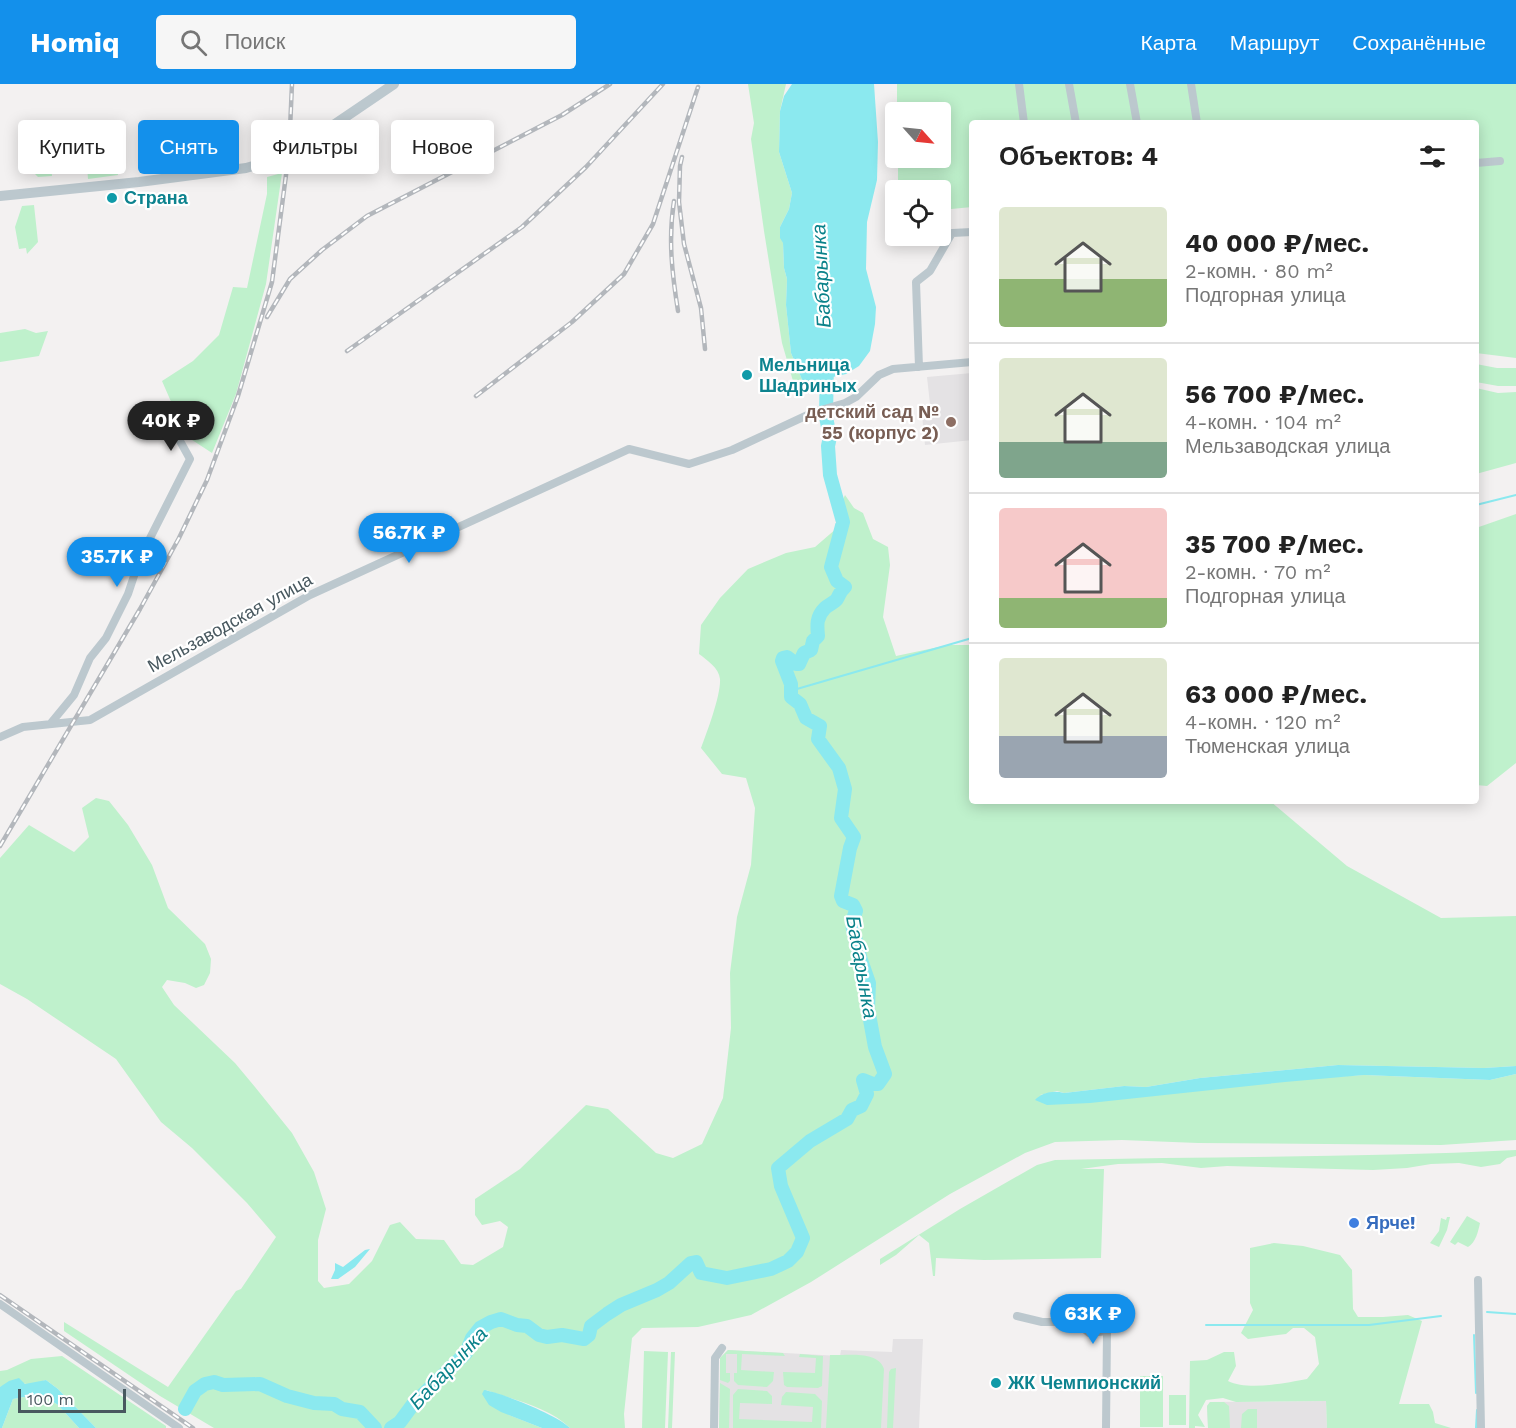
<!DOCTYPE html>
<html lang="ru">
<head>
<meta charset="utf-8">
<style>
  :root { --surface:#fff; --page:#f6f6f6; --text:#222; --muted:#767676; --line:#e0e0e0; --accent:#1390eb }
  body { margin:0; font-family:"Work Sans",sans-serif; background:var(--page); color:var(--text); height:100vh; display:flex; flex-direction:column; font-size:22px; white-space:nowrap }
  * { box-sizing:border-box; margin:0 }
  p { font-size:20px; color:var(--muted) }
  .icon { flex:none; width:33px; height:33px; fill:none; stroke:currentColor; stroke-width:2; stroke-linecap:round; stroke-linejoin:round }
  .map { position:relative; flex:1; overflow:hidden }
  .side { position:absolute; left:969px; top:36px; width:510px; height:684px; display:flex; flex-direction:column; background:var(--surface); border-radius:6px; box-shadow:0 3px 15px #0003 }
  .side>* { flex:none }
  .top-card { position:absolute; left:18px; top:36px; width:570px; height:54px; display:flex; gap:12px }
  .needle { width:39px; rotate:117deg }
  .buttons { position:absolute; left:885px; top:18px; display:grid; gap:12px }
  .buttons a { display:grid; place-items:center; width:66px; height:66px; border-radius:6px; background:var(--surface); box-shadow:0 3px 15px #0003; font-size:30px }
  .scale { position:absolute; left:18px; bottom:15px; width:108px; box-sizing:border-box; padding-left:6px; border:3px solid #48585f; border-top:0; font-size:16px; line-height:21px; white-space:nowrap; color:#48585f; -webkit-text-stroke:4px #fff; paint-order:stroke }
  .price { position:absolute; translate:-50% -51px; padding:0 14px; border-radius:21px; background:var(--accent); color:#fff; font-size:20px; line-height:39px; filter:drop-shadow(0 2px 3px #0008) }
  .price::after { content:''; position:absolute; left:50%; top:36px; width:18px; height:14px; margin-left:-9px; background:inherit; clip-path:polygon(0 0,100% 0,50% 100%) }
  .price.current { background:#222; color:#fff }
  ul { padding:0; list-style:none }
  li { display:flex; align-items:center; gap:18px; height:150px; padding:0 30px }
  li+li { border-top:2px solid var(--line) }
  li span { display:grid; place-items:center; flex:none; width:168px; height:120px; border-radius:6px; color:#555 }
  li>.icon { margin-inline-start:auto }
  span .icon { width:72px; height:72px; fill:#fffc; stroke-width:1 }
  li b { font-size:26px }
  h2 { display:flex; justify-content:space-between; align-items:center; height:72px; padding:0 30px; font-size:26px }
  .tag { padding:0 21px; border-radius:6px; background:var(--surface); box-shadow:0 3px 15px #0003; font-size:21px; line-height:54px }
  .tag.current { background:var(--accent); color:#fff }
  header { display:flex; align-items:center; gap:36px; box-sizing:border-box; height:84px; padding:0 30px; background:var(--accent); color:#fff }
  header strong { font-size:28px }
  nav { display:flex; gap:33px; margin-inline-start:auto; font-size:21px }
  .search { width:420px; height:54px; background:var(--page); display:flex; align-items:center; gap:15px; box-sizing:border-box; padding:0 21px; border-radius:6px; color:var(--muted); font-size:22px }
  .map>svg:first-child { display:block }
  .education { fill:#e4e2e4 }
  .green { fill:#bff1cc }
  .water { fill:#8be9ef }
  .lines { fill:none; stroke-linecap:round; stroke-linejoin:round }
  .stream { stroke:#8be9ef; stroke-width:2 }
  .river { stroke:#8be9ef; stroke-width:14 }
  .minor { stroke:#bcc8ce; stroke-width:8 }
  .tertiary { stroke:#bcc8ce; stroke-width:10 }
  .rail-casing { stroke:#b3b7bc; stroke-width:4.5 }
  .rail { stroke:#fff; stroke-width:2; stroke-dasharray:7; stroke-linecap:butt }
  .culture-dot { fill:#0f9aa8; stroke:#fff; stroke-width:2 }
  .education-dot { fill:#8d6e63; stroke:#fff; stroke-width:2 }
  .shop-dot { fill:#3f7fe0; stroke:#fff; stroke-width:2 }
  .labels { text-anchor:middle; stroke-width:4.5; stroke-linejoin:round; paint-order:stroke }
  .culture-label { font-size:18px; font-weight:bold; fill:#0d838f; stroke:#fff; text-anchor:start }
  .education-label { font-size:18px; font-weight:bold; fill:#785e54; stroke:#fff; text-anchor:end }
  .street-label { font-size:18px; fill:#48585f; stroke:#fff }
  .shop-label { font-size:18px; font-weight:bold; fill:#366cbe; stroke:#fff; text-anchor:start }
  .water-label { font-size:20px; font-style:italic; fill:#0a828a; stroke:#fff }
</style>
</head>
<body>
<header>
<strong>Homiq</strong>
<div class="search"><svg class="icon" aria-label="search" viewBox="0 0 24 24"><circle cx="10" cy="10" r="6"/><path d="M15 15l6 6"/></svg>Поиск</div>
<nav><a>Карта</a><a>Маршрут</a><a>Сохранённые</a></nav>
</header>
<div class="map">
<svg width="1516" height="1344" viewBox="0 0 1516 1344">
  <rect width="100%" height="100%" fill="#f3f1f1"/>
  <path class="education" d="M972 289V356L925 361 921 321 930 320 927 293Z
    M893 1255H923L919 1344H719L720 1274 728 1266 840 1272 841 1266 892 1268Z
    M1326 1317 1327 1344H1208L1207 1322 1210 1318Z"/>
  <path class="green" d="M748 0H786L780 27 779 68 792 109 789 125 780 143 783 159 784 184 787 195 786 221 791 269 803 298 811 302 807 306H798L793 297 782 259 764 147 751 55 754 39Z
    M897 0H1516V274L1476 269V39H972V123L941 126 940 106H898V74H940V28H897Z
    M202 63V70L194 81 161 85V74L176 73V70L189 68V65Z
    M114 64 118 91 88 95 86 68Z
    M48 75 51 78 52 92 38 93 34 89 33 76Z
    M282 89 266 200 236 310 212 369 186 352 162 297 193 277 219 251 233 203 247 204 267 110V93Z
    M34 121 38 158 27 170 26 164 19 165 15 143 22 122Z
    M25 245 36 249 48 247 39 272 0 278V249Z
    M1476 280 1497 284H1516V302H1498L1476 298Z
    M1476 304 1498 309 1516 308V379L1476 390Z
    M845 411 854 424 863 429 873 455 888 463 890 481 883 533 896 572 948 561H972V717H1270L1347 782 1441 834 1516 832V982L1484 984 1338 981 1200 994 1146 1003 1124 1002 1064 1009 1057 1007 1040 1011 1364 991 1490 996 1516 990V1056L1441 1061 1198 1059 1122 1056 1055 1058 1025 1069 950 1110 811 1198 751 1231 698 1243 642 1244 632 1254 624 1330 625 1344H570C549 1323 513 1316 486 1306L509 1331 542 1344H214L160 1312 64 1247V1238L168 1303 236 1207 241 1205 276 1153 247 1119 192 1064 161 1038 116 975 27 915 0 900V774L29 741 74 768 89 753 82 724 96 714 109 717 128 741 152 781 168 824 205 860 211 875 210 889 204 901 196 904 185 899 167 896 162 903 174 921 235 979 255 1003 292 1049 314 1088 326 1125 318 1156V1197L324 1204 349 1200 372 1177 390 1141 400 1138 416 1155 444 1156 461 1180 473 1181 503 1163 508 1143 500 1137 482 1141 475 1131V1115L520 1085 586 1021 608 1025 656 1069 673 1074 702 1060 723 1014 731 944 730 889 737 833 751 781 755 724 746 694 722 690 701 664C707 648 721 611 720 595 719 584 707 576 699 570L701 541 720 514 748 485 786 469 815 463 837 444V429Z
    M1516 430V679L1487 702 1476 701V444Z
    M1516 1066V1072L1507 1074 1500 1080 1481 1083 1459 1079 1431 1080 1407 1084 1373 1086 1227 1082 1201 1084 1162 1079 1118 1080 1081 1085H1104L1101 1174 984 1176 936 1174 935 1192H933L929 1159 919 1151 896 1171 880 1181V1175L960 1125 1037 1081 1055 1076C1209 1072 1362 1074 1516 1066Z
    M1467 1132 1480 1139C1478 1148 1476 1158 1468 1163L1458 1158 1455 1161 1450 1158Z
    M1447 1133H1450L1447 1146 1439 1163 1430 1159 1439 1147 1441 1134 1446 1136Z
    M1274 1159 1303 1162 1340 1171 1352 1186 1353 1225 1358 1233H1383L1408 1231 1422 1237 1399 1320H1429L1433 1328 1435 1339 1451 1344H1327L1326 1317 1236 1318 1223 1314 1206 1316 1198 1331 1205 1343 1195 1342V1344H1189L1190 1277 1207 1276 1224 1268H1234L1236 1282 1228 1297C1248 1307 1285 1299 1307 1295L1319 1280 1315 1253 1304 1244H1293L1286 1250 1248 1255 1241 1249 1253 1226 1250 1219V1164Z
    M728 1266 783 1269 785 1272 742 1270 741 1286 774 1288 773 1297 767 1303 738 1301 734 1297V1289H737V1270H726V1289H730V1297L728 1299 720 1296V1274Z
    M644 1267 668 1268 665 1344H642Z
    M671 1268H675L672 1344H668Z
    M800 1270 823 1272 822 1302 818 1304 787 1303 784 1301 783 1288 815 1289 816 1274 799 1273Z
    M830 1271C846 1272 878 1266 884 1285L881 1344H826Z
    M62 1272 166 1342V1344H96L58 1305 46 1296C38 1298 29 1303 21 1298L0 1303V1287L7 1286 31 1275Z
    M896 1284 893 1344H887L889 1288 891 1285Z
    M1140 1292H1163V1343H1140Z
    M720 1299 730 1305 729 1344H719Z
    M738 1305 767 1307 772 1312V1320L740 1319 739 1335 812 1338 813 1323 781 1321 782 1313 786 1308 815 1310 822 1317 821 1344H733V1311Z
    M41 1310 58 1321 79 1344H2L13 1315Z
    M1169 1311H1186V1341H1169Z
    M1210 1318H1224L1229 1322 1230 1344H1208L1207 1322Z
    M1248 1325H1257V1344H1241L1242 1330Z"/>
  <path class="water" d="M792 0H874L878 58 877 96 867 138 866 185 876 223 875 240 870 267 859 282 846 290 824 295 813 302 806 301 803 298 791 269 786 221 787 195 784 184 783 159 780 154V143L789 125 792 109 779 68 780 27 784 12Z
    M1338 981 1484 984 1516 982V990L1490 996 1364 991 1285 998 1090 1019 1047 1021 1035 1016C1042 1008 1054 1006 1064 1009L1124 1002 1146 1003 1200 994Z
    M370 1165 355 1183 338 1195H331L335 1186V1179L343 1183 365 1166Z
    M19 1294 25 1300 46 1296 58 1305 96 1344H79L58 1321 41 1310 13 1315 2 1344H0V1303L9 1297Z
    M484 1306C500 1308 559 1332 570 1344H542L501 1328 489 1321 482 1310Z"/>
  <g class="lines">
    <path class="stream" d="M1476 421 1516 411
      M790 607 972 554
      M1487 1228 1516 1230
      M1206 1241H1369L1441 1232
      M1474 1251 1476 1309
      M1476 1344 1477 1326"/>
    <path class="river" d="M185 1325 195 1307 205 1300 214 1298 223 1301 260 1300 287 1312 314 1319 334 1320 342 1325 360 1328 375 1344
      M391 1344 400 1338 414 1319 466 1269 472 1254 480 1244 491 1238 501 1235 517 1241 527 1242 539 1251 547 1253 562 1251 584 1255 589 1251 591 1242 607 1230 621 1221 657 1206 669 1199 691 1179 696 1178 701 1189 727 1194 771 1185 788 1177 797 1168 803 1154 781 1102 778 1084 810 1057 847 1035 852 1026 861 1022 867 1010 863 996 873 1000H878L885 990 875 963 868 925 869 899 861 876 853 846 852 838 856 827 853 821 843 817 841 812 850 764 854 753 841 734 845 705 839 684 818 655 820 642 806 634 800 620 791 613V600L782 577 783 574 787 573 796 580H799L804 569 811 566 813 557 818 552C817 541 816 533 825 524 828 521 834 519 837 515 840 510 840 507 845 503L837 497 831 483 843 438 830 391 828 362 830 353 826 333 827 277"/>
    <path class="minor" d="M1019 0 1024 39
      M1069 0 1076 39
      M1130 0 1137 39
      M1191 0 1197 39
      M1476 79 1500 77
      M919 283 916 198 930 187 952 149 972 148
      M51 639 74 611 90 574 106 554 128 510 140 474 190 375 175 348
      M0 653 23 643 90 636 310 511 629 365 689 380 732 366 814 328 845 319 856 313 879 291 893 285 972 278
      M1478 1196 1481 1344
      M0 1220 179 1344
      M1017 1232 1042 1238H1076L1089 1249 1107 1247 1106 1344
      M714 1344 715 1274 722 1264"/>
    <path class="tertiary" d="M0 112 139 98 246 84 267 78 313 55 394 0"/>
    <g class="rail-casing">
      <path id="rail" d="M682 73 680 82 679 118 684 160 701 224 705 265
        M674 117C668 155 672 189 678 227
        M267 233 290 195 322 166 367 132 562 31 610 0
        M347 267 522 143 586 83 663 0
        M476 312 572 238 624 190 653 140 698 3
        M0 762 140 525 179 454 207 396 238 312 272 198 289 68 292 0
        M0 1211 193 1344"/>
    </g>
    <use href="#rail" class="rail"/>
  </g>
  <g class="culture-dot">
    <circle cx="112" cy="114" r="6"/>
    <circle cx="747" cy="291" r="6"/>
    <circle cx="996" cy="1299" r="6"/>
  </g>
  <circle class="education-dot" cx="951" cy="338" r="6"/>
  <circle class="shop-dot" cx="1354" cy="1139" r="6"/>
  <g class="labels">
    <g class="culture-label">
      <text x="124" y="120">Страна</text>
      <text x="759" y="287">Мельница<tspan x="759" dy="21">Шадриных</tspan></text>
      <text x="1008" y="1305">ЖК Чемпионский</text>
    </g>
    <g class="education-label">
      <text x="939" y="334">детский сад №<tspan x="939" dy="21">55 (корпус 2)</tspan></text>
    </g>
    <g class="street-label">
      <text transform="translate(230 539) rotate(-29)" y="6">Мельзаводская улица</text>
    </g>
    <g class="shop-label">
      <text x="1366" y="1145">Ярче!</text>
    </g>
    <g class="water-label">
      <text transform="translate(821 192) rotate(-93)" y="7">Бабарынка</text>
      <text transform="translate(862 883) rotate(80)" y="7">Бабарынка</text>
      <text transform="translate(448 1284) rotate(-47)" y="7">Бабарынка</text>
    </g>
  </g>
</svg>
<div class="buttons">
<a><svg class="needle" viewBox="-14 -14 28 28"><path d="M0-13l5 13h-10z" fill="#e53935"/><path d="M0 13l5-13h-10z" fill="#767676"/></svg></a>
<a><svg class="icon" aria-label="locate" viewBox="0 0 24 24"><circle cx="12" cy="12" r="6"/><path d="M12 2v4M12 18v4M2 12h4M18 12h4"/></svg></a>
</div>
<div class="scale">100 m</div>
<b class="price current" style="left:171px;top:368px">40K ₽</b>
<b class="price" style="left:409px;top:480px">56.7K ₽</b>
<b class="price" style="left:117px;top:504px">35.7K ₽</b>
<b class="price" style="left:1093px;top:1261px">63K ₽</b>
<div class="top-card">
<a class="tag">Купить</a>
<a class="tag current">Снять</a>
<a class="tag">Фильтры</a>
<a class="tag">Новое</a>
</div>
<section class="side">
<h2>Объектов: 4<svg class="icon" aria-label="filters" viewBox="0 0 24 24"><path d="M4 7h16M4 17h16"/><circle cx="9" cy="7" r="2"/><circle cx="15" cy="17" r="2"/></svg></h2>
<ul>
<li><span style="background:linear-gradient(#dfe7d0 60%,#8fb573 0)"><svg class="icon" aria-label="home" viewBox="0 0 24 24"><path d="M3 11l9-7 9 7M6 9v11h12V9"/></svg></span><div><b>40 000 ₽/мес.</b><p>2-комн. · 80 m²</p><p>Подгорная улица</p></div></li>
<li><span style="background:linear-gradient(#dfe7d0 70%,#7fa58c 0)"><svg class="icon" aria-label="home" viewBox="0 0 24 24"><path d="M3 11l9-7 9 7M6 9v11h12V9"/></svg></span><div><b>56 700 ₽/мес.</b><p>4-комн. · 104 m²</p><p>Мельзаводская улица</p></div></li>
<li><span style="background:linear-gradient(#f6c9c9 75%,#8fb573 0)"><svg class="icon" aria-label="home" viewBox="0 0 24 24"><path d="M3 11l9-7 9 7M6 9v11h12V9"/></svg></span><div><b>35 700 ₽/мес.</b><p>2-комн. · 70 m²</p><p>Подгорная улица</p></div></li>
<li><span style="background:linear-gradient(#dfe7d0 65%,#9aa5b1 0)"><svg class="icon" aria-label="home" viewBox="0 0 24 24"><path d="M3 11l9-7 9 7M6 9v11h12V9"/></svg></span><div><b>63 000 ₽/мес.</b><p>4-комн. · 120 m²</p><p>Тюменская улица</p></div></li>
</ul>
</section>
</div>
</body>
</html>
